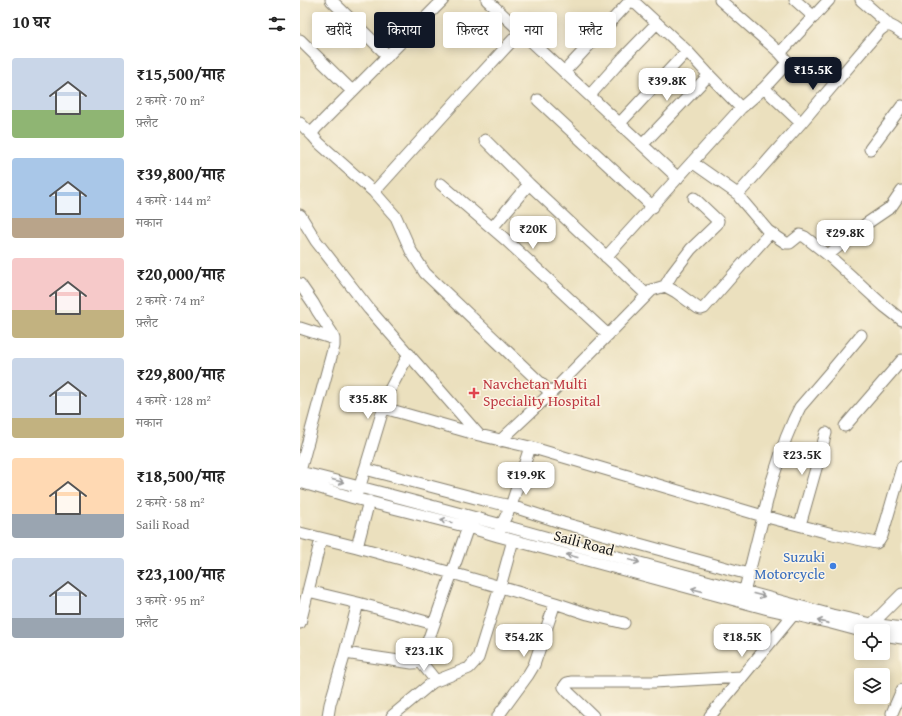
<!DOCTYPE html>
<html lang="hi">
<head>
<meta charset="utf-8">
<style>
  :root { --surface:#fff; --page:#f6f6f6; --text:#222; --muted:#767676; --accent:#111827 }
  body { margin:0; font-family:"Gentium Book Plus","Noto Serif Devanagari",serif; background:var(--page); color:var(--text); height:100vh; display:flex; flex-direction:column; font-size:15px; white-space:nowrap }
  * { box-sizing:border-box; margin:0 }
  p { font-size:13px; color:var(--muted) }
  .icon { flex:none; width:22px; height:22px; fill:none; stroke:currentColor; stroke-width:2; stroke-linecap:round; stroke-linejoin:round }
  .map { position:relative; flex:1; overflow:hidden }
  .side { display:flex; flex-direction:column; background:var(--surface); width:300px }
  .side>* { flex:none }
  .guide { position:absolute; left:12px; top:12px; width:380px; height:36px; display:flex; gap:8px }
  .buttons { position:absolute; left:554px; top:624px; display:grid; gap:8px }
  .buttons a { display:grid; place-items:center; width:36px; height:36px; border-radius:4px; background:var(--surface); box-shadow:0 2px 10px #0003; font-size:20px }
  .price { position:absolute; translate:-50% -34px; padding:0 9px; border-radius:8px; background:#fff; color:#222; font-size:13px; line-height:26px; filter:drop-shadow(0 1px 2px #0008) }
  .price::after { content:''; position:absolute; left:50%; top:24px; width:12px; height:9px; margin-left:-6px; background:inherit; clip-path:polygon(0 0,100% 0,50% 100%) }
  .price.on { background:var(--accent); color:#fff }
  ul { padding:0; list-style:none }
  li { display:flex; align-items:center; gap:12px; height:100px; padding:0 12px }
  li span { display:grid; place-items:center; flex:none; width:112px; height:80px; border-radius:4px; color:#555 }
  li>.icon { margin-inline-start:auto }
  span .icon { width:48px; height:48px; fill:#fffc; stroke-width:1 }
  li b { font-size:17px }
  h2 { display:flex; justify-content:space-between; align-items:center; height:48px; padding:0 12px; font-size:17px }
  .pill { padding:0 14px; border-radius:4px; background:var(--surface); box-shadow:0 2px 10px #0003; font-size:14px; line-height:36px }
  .pill.on { background:var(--accent); color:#fff }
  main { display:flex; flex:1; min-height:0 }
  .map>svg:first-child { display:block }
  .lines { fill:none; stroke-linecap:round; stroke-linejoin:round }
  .minor-casing { stroke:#847e6d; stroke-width:13 }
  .minor { stroke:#fff; stroke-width:11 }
  .oneway { stroke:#999 }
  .health-dot { fill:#e0444e; stroke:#fcf5e5; stroke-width:1.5 }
  .shop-dot { fill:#3f7fe0; stroke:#fcf5e5; stroke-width:1.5 }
  .labels { text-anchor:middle; stroke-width:3; stroke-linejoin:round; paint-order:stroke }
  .health-label { font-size:15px; fill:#be3a42; stroke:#fcf5e5; text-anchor:start }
  .street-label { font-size:15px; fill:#1c1c1c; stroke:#fcf5e5 }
  .shop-label { font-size:15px; fill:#366cbe; stroke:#fcf5e5; text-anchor:end }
</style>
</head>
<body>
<main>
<section class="side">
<h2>10 घर<svg class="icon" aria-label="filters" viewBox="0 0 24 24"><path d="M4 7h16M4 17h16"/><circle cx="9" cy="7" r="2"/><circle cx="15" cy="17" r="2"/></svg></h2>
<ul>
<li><span style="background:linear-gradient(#c9d6e8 65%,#8fb573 0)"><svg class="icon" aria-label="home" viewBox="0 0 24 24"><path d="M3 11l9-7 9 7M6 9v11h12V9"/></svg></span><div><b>₹15,500/माह</b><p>2 कमरे · 70 m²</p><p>फ़्लैट</p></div></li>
<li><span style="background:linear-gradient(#a9c7e8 75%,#b9a48a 0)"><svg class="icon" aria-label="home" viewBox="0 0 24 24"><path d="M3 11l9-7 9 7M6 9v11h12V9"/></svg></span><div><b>₹39,800/माह</b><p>4 कमरे · 144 m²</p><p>मकान</p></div></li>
<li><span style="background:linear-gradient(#f6c9c9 65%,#c2b280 0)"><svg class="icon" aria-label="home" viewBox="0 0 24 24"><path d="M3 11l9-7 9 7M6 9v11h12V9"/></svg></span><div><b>₹20,000/माह</b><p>2 कमरे · 74 m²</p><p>फ़्लैट</p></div></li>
<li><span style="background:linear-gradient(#c9d6e8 75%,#c2b280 0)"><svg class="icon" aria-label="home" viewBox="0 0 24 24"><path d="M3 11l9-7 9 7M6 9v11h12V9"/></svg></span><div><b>₹29,800/माह</b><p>4 कमरे · 128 m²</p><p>मकान</p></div></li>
<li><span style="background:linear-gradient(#ffd9b3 70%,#9aa5b1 0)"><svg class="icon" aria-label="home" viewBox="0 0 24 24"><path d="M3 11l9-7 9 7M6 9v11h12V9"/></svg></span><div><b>₹18,500/माह</b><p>2 कमरे · 58 m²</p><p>Saili Road</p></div></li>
<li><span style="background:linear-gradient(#c9d6e8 75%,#9aa5b1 0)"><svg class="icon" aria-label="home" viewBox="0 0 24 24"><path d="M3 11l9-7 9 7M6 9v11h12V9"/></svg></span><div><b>₹23,100/माह</b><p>3 कमरे · 95 m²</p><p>फ़्लैट</p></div></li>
</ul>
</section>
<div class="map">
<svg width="602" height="716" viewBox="0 0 602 716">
  <rect width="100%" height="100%" fill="#fcf5e5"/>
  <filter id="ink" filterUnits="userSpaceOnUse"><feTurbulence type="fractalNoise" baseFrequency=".025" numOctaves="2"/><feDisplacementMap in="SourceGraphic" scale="8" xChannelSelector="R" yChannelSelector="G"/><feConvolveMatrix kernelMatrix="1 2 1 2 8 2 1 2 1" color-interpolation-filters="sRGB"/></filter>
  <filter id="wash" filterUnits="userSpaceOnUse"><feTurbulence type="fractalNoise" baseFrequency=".012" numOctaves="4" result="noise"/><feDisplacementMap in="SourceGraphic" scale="16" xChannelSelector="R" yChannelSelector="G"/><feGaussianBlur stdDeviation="0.9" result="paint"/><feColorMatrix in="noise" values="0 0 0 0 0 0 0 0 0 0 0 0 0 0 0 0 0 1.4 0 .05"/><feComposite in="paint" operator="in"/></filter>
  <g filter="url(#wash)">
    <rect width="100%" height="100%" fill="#ebe0be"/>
  </g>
  <g filter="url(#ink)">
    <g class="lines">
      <g class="minor-casing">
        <path id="minor" d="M31 0 88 56
          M143 0 16 128 13 132V136L19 143 74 192 96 217 111 251 125 273 251 393
          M187 0 378 178
          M332 0 387 51 409 75 441 108
          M420 0 480 53 487 61V63L464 88 501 123
          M495 0 514 17
          M561 0 585 21 589 25
          M0 40 52 91
          M480 53 529 0
          M264 72 331 0
          M290 95 324 57 357 23
          M238 100 353 207
          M0 123 13 136
          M320 123 387 51
          M185 140 229 184 347 295
          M343 144 409 75
          M570 149 602 106
          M392 162 439 195 440 198 468 231 486 243H490L500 235 505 237 528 255 584 306 602 320
          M141 184 206 240 308 335
          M74 192 159 98 221 31
          M439 195 440 192 501 123 580 30 584 27 589 25 595 28 602 33
          M0 215 16 241 69 309 179 435
          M192 228 229 184
          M528 255 566 224 591 207 602 191
          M306 257 441 108 464 88
          M0 284 13 303 18 312 32 333 34 339V346L0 471
          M365 286 372 274 391 249 417 224 418 221 415 218 394 198
          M0 328 34 339
          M84 408 179 435 230 447 463 516 533 534 576 543 579 541 582 536 602 467
          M545 426 602 360
          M200 441 251 393 352 290 365 286 376 292 398 308 401 309 404 308 468 235V231
          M65 469 183 500 211 506 263 523 448 574
          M0 472C94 495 188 521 281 547 365 570 449 592 532 615L572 624 602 628
          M0 482 54 498 168 527 198 536 468 609 531 623 561 631
          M57 492 60 486 88 393 109 354
          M500 525 526 433
          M200 530 202 524 211 506 230 447
          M0 533 57 547 152 573 255 603 288 614 324 623
          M57 547 69 501
          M8 591 58 603 134 624
          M443 597 472 481 486 438 494 419 500 407 531 371 561 335
          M58 603 45 653 112 663C117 663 119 663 122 658L168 527
          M0 623 21 539
          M569 629 572 624 602 594
          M583 635 602 638
          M120 661 136 681
          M592 713 602 690
          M28 716 30 704 45 653
          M92 716 133 682 169 668 178 658 200 587 213 540
          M198 716 228 675 234 665 255 603
          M293 716 268 692 264 687 267 683 271 682H354L441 677
          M410 716 493 615"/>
      </g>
      <use href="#minor" class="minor"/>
    </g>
    <defs><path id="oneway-shaft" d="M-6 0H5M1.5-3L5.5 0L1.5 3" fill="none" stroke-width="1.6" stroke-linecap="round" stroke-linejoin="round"/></defs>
    <g class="oneway">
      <use href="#oneway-shaft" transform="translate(38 481) rotate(14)"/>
      <use href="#oneway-shaft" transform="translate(146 521) rotate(-166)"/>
      <use href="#oneway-shaft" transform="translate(272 556) rotate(-165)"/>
      <use href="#oneway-shaft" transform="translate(334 561) rotate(15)"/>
      <use href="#oneway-shaft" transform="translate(397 590) rotate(-165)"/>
      <use href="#oneway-shaft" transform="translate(459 595) rotate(15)"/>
      <use href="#oneway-shaft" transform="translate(523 622) rotate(-167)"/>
    </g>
  </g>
  <path class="health-dot" d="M172 387h4v4h4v4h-4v4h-4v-4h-4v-4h4z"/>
  <circle class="shop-dot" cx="533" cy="566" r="4"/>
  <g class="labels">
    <g class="health-label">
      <text x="183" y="389">Navchetan Multi<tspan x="183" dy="17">Speciality Hospital</tspan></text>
    </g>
    <g class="street-label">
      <text transform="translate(284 543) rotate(15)" y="5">Saili Road</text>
    </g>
    <g class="shop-label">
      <text x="525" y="562">Suzuki<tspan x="525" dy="17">Motorcycle</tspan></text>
    </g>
  </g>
</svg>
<div class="buttons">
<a><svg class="icon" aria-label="locate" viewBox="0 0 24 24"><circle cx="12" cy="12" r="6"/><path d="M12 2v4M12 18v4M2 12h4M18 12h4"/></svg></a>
<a><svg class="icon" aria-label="layers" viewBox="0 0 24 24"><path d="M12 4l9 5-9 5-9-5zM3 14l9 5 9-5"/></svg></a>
</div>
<b class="price on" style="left:513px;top:91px">₹15.5K</b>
<b class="price" style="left:367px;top:102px">₹39.8K</b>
<b class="price" style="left:233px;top:250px">₹20K</b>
<b class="price" style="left:545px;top:254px">₹29.8K</b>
<b class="price" style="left:68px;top:420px">₹35.8K</b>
<b class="price" style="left:502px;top:476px">₹23.5K</b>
<b class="price" style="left:226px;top:496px">₹19.9K</b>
<b class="price" style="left:224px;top:658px">₹54.2K</b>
<b class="price" style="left:442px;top:658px">₹18.5K</b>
<b class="price" style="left:124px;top:672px">₹23.1K</b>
<div class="guide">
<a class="pill">खरीदें</a>
<a class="pill on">किराया</a>
<a class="pill">फ़िल्टर</a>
<a class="pill">नया</a>
<a class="pill">फ़्लैट</a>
</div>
</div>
</main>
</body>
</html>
